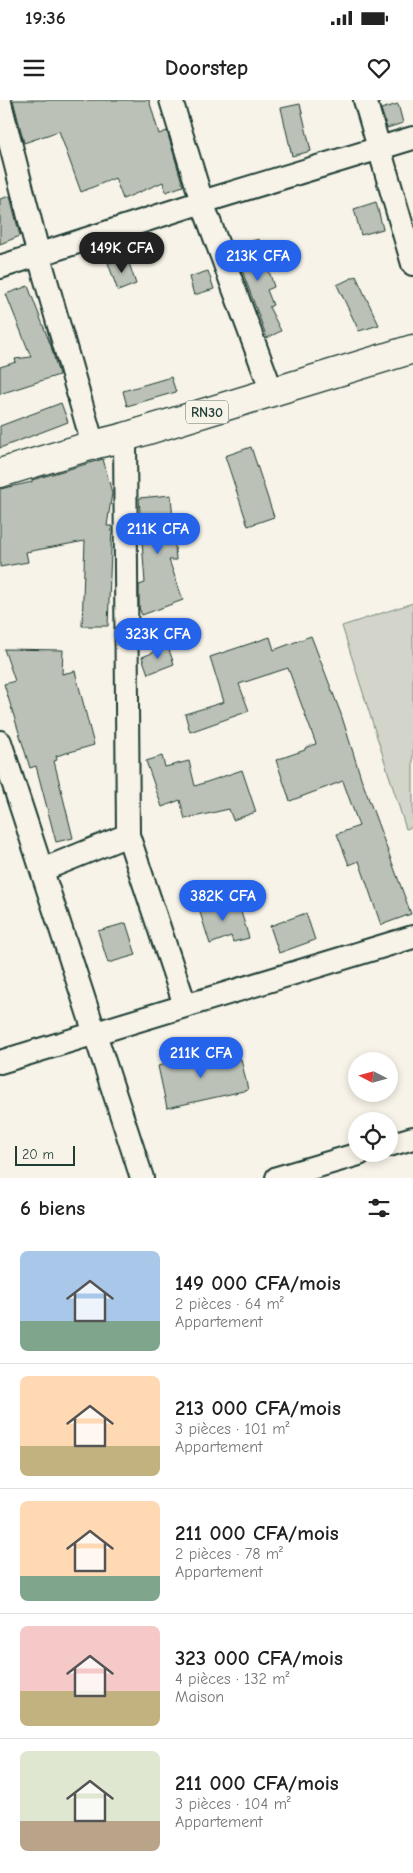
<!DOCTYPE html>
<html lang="fr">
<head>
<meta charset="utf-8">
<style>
  :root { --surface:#fff; --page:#f6f6f6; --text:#222; --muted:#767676; --line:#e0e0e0; --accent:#2563eb }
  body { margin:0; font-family:"Comic Neue",sans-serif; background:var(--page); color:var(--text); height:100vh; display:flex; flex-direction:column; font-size:19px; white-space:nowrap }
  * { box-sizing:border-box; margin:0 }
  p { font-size:16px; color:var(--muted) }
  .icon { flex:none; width:28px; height:28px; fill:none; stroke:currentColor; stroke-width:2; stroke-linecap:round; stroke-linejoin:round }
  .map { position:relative; height:1078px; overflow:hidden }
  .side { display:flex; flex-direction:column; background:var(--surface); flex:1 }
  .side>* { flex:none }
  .needle { width:32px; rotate:276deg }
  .buttons { position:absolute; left:348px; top:952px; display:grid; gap:10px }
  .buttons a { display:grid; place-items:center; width:50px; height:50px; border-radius:50%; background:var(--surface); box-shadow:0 2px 8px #0003; font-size:25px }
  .scale { position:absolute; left:15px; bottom:12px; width:60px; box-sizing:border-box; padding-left:5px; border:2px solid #1f3d34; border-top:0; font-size:14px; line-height:18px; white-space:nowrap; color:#1f3d34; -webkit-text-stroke:4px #f7f3e8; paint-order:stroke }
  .price { position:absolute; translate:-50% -42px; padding:0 11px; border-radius:18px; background:var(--accent); color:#fff; font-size:16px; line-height:32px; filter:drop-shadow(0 1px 2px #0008) }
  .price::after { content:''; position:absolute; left:50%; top:30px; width:15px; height:11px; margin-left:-8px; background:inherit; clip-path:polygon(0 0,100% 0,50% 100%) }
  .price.current { background:#222; color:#fff }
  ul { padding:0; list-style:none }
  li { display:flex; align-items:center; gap:15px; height:125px; padding:0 20px }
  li+li { border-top:1px solid var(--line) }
  li span { display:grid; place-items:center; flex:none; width:140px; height:100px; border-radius:8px; color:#555 }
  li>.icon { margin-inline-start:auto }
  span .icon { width:60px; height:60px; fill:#fffc; stroke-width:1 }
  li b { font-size:21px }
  h2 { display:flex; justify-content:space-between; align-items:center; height:60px; padding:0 20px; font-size:21px }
  .status { display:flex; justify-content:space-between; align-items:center; height:35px; padding:0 25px; background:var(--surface); direction:ltr }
  .status svg { height:14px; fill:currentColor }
  header { display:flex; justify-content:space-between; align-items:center; height:65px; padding:0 20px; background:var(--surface); font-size:22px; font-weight:800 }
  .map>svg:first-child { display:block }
  .green { fill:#d3d5ca; stroke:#79897f }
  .building { fill:#bbc1b6; stroke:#1f3d34 }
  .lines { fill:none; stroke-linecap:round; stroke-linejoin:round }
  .minor-casing { stroke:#1f3d34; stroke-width:26 }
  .major-casing { stroke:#1f3d34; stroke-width:31 }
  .minor { stroke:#f7f3e8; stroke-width:22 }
  .major { stroke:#f7f3e8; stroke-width:28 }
  .labels { text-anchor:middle; stroke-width:4.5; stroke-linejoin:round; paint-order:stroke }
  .shield { fill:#f7f3e8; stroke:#60746a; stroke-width:1 }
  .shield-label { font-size:14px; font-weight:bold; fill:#1f3d34 }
</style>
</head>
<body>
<div class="status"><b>19:36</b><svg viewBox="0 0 49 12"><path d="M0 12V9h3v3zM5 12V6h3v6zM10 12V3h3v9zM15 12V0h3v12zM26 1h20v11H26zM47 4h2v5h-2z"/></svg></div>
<header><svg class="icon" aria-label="menu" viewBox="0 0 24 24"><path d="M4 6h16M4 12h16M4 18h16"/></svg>Doorstep<svg class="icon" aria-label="heart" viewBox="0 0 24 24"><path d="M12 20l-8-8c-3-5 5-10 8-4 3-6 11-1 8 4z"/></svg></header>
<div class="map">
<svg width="413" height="1078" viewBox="0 0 413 1078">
  <rect width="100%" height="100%" fill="#f7f3e8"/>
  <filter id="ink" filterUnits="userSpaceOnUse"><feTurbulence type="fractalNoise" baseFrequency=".02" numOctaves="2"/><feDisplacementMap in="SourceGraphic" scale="10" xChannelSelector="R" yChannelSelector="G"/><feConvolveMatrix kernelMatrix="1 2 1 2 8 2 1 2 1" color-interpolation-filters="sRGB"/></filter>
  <g filter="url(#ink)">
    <path class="green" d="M413 503V727L406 729 342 526Z"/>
    <path class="building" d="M13 0H149L159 34 167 31 183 86 166 92 163 82 123 99 115 78 81 92 59 31 24 43Z
      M300 4 311 51 292 56 281 8Z
      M398 4 403 23 387 28 381 9Z
      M10 96 20 136 0 144V99Z
      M376 102 383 129 361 135 354 109Z
      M259 139 274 187 267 190 273 205 269 207 281 231 267 238 233 146Z
      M127 157 136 184 118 191 108 163Z
      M208 171 214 189 194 195 189 177Z
      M356 176 379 225 359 231 337 185Z
      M28 186 51 246 59 275 0 294V267L16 262 15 259 31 257 6 194Z
      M171 277 176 292 127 306 123 291Z
      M61 303 68 322 0 348V326Z
      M251 347 274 417 248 426 225 356Z
      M103 359 112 393 107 426H112L108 526H82L85 441 26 452 28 462 0 467V389L32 382V380Z
      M171 395 176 460H169L183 500 142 515 139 508V485L145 483 139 398Z
      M311 536 341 614 361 678 411 814 381 825 359 761 349 765 337 734 359 726 343 681 290 701 276 660 305 650V648L316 644 288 568 239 584 249 611 190 632 185 614 224 602 210 557 270 537 274 550Z
      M168 547 174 564 148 574 142 557Z
      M4 549 63 550 62 574 75 571 94 645 56 656 57 660 54 661 73 738 56 742 36 666 30 668 4 584 15 581Z
      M162 656 165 667 189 661 195 686 242 670 256 712 233 720 229 709 185 719 180 700 162 707 146 661Z
      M215 800 218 809 238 802 249 838 233 842 231 836 210 844 198 806Z
      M306 813 315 840 279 853 270 826Z
      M126 823 136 855 108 863 98 831Z
      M221 952 224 963 241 959 248 990 167 1008 158 966Z"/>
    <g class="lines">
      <g class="minor-casing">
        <path id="minor" d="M171 0 202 102 272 292
          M365 0 413 164
          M0 3 39 156 93 345
          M0 167 202 102 413 38
          M125 337 128 735 185 905
          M0 642 142 1078
          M42 770 128 735
          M0 962 413 837
          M389 1045 413 1038
          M277 1078 359 1054"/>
      </g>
      <g class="major-casing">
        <path id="major" d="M0 373 93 345 125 337 413 249"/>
      </g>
      <use href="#minor" class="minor"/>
      <use href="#major" class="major"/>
    </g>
  </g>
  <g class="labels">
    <rect class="shield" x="186" y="300.5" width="42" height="23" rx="4"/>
    <g class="shield-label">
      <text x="207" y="317">RN30</text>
    </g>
  </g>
</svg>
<div class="buttons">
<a><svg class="needle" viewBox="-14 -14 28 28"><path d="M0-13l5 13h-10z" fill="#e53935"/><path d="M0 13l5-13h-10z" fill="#767676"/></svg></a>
<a><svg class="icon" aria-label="locate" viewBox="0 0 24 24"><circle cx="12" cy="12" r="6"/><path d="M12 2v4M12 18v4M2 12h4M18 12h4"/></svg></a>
</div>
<div class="scale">20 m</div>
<b class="price current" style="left:122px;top:174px">149K CFA</b>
<b class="price" style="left:258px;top:182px">213K CFA</b>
<b class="price" style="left:158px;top:455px">211K CFA</b>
<b class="price" style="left:158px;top:560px">323K CFA</b>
<b class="price" style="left:223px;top:822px">382K CFA</b>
<b class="price" style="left:201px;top:979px">211K CFA</b>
</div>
<section class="side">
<h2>6 biens<svg class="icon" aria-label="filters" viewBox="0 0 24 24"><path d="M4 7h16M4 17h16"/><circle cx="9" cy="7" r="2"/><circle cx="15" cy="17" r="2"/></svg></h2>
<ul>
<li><span style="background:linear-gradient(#a9c7e8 70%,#7fa58c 0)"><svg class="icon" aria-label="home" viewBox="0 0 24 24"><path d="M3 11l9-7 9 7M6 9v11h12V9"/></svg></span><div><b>149 000 CFA/mois</b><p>2 pièces · 64 m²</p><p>Appartement</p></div></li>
<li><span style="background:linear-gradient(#ffd9b3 70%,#c2b280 0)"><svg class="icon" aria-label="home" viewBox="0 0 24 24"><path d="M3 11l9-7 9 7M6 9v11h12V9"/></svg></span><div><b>213 000 CFA/mois</b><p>3 pièces · 101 m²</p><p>Appartement</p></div></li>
<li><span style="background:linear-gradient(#ffd9b3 75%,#7fa58c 0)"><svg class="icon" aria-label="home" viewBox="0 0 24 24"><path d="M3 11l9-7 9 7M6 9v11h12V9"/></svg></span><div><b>211 000 CFA/mois</b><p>2 pièces · 78 m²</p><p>Appartement</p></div></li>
<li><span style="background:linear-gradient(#f6c9c9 65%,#c2b280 0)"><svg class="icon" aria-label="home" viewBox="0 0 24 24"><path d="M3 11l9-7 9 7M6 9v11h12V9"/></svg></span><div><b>323 000 CFA/mois</b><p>4 pièces · 132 m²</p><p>Maison</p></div></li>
<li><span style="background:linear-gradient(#dfe7d0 70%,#b9a48a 0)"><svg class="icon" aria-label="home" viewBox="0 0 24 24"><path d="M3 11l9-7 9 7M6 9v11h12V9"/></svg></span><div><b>211 000 CFA/mois</b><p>3 pièces · 104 m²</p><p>Appartement</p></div></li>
</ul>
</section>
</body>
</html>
